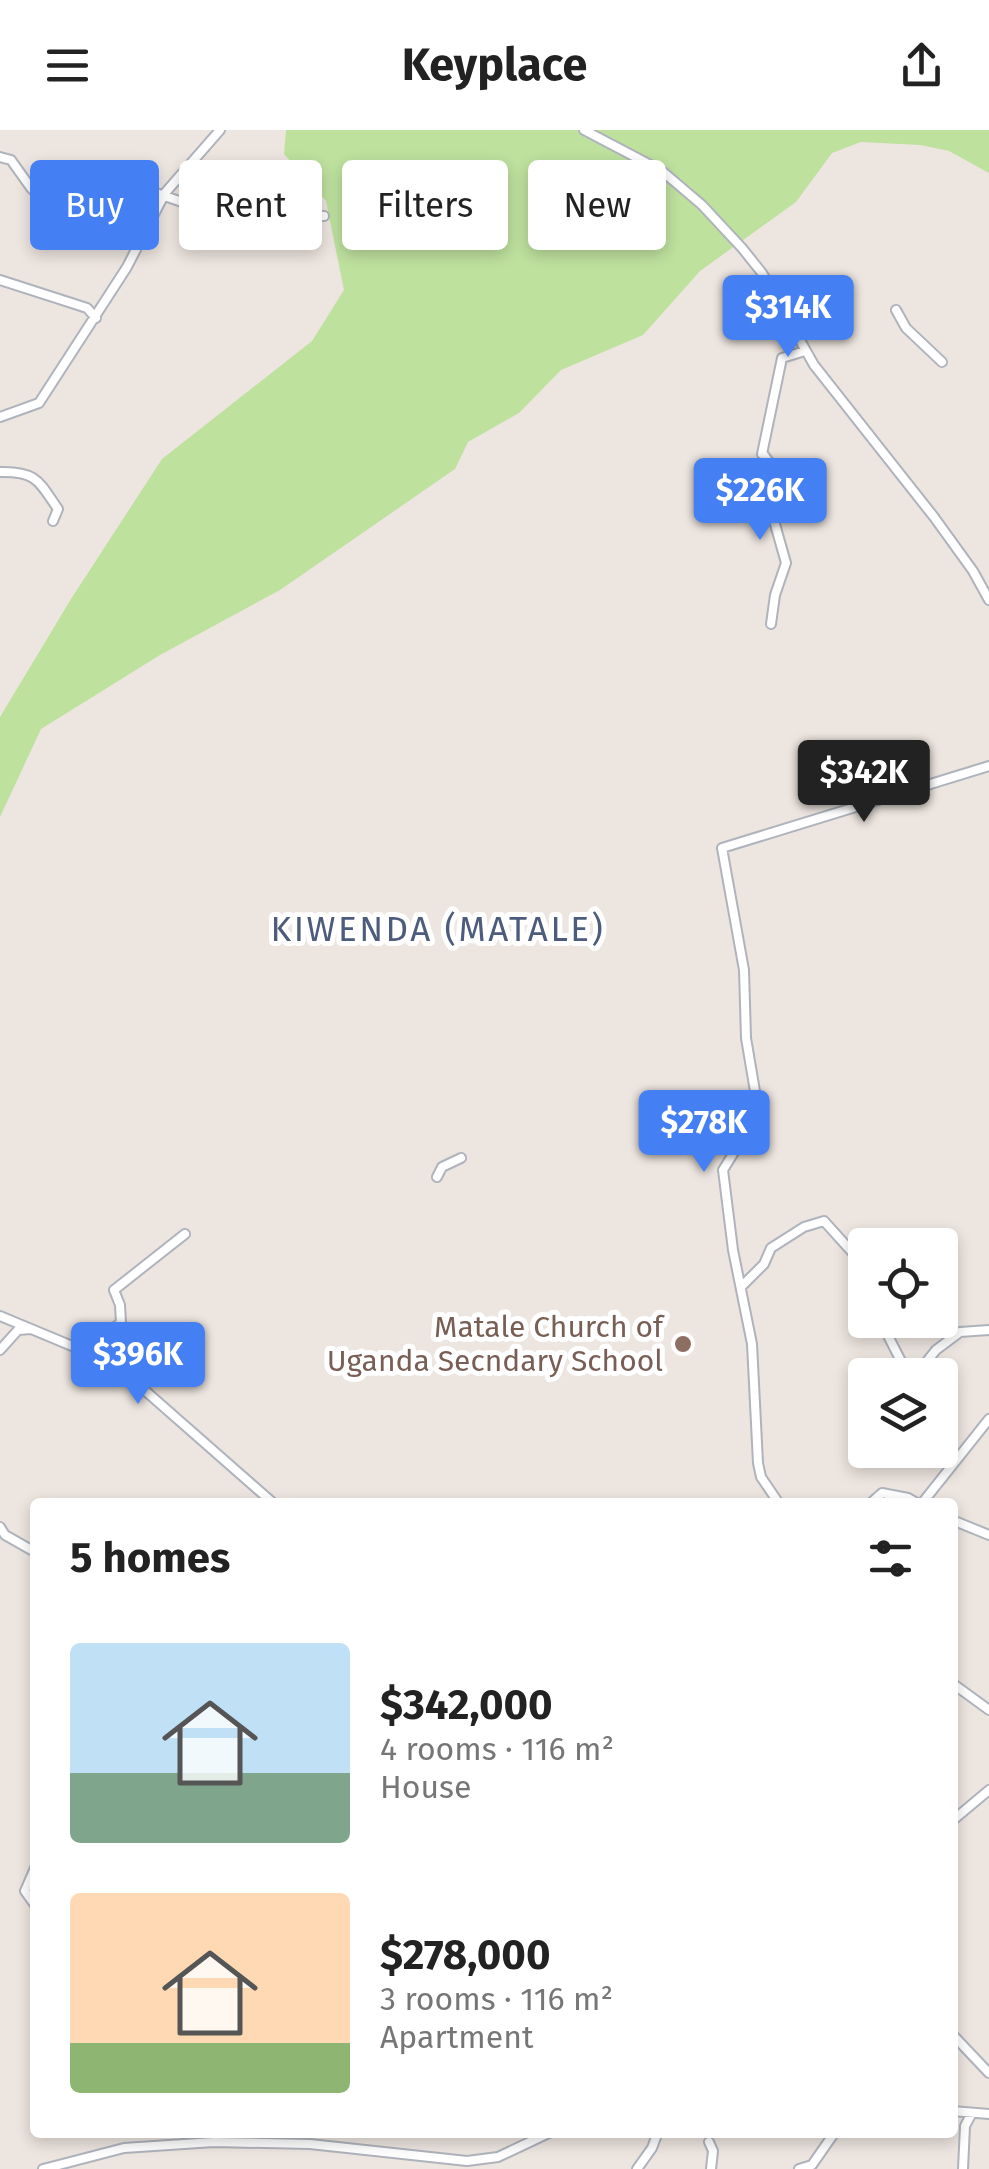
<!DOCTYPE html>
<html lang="en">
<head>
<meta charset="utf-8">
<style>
  :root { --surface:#fff; --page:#f6f6f6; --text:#222; --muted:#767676; --accent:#457ff4 }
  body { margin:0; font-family:"Fira Sans",sans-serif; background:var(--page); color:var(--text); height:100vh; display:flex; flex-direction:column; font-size:38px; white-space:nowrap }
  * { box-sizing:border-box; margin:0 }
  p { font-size:32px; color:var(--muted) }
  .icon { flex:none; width:55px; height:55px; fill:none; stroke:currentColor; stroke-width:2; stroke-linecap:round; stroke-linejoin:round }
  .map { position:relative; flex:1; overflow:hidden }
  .details { position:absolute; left:30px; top:1368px; width:928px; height:640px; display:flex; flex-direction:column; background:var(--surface); border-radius:10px; box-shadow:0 5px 15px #0003 }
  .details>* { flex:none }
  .top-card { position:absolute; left:30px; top:30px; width:930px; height:90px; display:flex; gap:20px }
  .buttons { position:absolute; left:848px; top:1098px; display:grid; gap:20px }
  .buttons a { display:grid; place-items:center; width:110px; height:110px; border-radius:10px; background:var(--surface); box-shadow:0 5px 15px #0003; font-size:50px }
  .price { position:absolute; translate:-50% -85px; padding:0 22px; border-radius:10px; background:var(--accent); color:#fff; font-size:32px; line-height:65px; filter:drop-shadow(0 2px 5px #0008) }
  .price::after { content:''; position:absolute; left:50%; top:60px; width:30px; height:22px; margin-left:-15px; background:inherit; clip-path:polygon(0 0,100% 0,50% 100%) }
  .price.active { background:#222; color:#fff }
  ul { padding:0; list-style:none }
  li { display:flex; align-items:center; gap:30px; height:250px; padding:0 40px }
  li span { display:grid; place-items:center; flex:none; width:280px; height:200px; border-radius:10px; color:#555 }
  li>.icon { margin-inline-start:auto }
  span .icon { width:120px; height:120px; fill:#fffc; stroke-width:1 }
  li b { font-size:42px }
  h2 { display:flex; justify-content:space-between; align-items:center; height:120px; padding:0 40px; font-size:42px }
  .chip { padding:0 35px; border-radius:10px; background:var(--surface); box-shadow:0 5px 15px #0003; font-size:35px; line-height:90px }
  .chip.active { background:var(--accent); color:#fff }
  header { display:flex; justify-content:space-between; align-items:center; height:130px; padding:0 40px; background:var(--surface); font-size:45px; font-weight:700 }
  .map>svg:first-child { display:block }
  .green { fill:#bee19e }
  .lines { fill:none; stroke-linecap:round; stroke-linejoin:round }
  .minor-casing { stroke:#afb3bc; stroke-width:12 }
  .minor { stroke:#fff; stroke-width:8 }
  .education-dot { fill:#8d6e63; stroke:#fff; stroke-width:4 }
  .labels { text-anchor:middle; stroke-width:10; stroke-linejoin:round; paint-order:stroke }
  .education-label { font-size:30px; fill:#785e54; stroke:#fff; text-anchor:end }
  .quarter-label { font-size:35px; letter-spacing:2.5px; fill:#4d5c7c; stroke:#fff }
</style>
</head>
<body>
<header><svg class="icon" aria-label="menu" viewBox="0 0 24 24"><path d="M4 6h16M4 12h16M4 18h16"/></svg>Keyplace<svg class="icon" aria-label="share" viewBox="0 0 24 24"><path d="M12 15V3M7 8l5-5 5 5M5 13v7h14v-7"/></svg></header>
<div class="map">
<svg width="989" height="2039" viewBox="0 0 989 2039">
  <rect width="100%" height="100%" fill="#ede5df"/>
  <path class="green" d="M286 0H989V43L949 21 920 15 861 12 832 23 796 72 700 141 643 205 561 240 519 283 468 312 455 339 280 460 160 525 41 599 0 687V587L71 469 162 329 312 211 344 160 326 71 284 24Z"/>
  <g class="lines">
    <g class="minor-casing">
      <path id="minor" d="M584 0 662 41 702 75 742 118 762 143 814 235 934 387 973 441 989 470
        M0 27 11 30 31 58 57 82 67 85 90 82 114 65 153 62 182 72 206 68 218 71 239 84 324 86
        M0 150 87 178 96 188
        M896 180 906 198 942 232
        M0 287 39 273 127 137 165 63 220 0
        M762 324 782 228 805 221
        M764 325 769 332 771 380 786 433 775 465 771 494
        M0 342C37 341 39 352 58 379L53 391
        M437 1047 442 1037 461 1028
        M741 1157 764 1134 771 1118 804 1097 824 1091 852 1122 865 1121V1147
        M0 1186 84 1221 133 1250 272 1372
        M880 1190 903 1235 920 1240 936 1220 960 1202 989 1200
        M0 1220 18 1200 31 1199
        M86 1222 97 1208 121 1193 120 1175 114 1160 185 1104
        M778 1372 761 1347 758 1333 752 1214 733 1120 723 1040 754 990 757 973 746 908 744 840 722 718 989 636
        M872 1372 882 1363 908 1368 915 1372
        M923 1372 989 1289
        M952 1390 989 1405
        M0 1397 5 1405 35 1422
        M952 1553 989 1580
        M952 1691 989 1660
        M35 1738 25 1761 35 1775
        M952 1904 989 1943
        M952 1981 989 1984
        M709 2012 713 2021 711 2039
        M43 2039 124 2018 214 2012 310 2014 467 2031 498 2027 551 2002
        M637 2039 652 2018 658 2002
        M799 2039 812 2035 835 2002
        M963 2039 965 1996 972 1983"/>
    </g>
    <use href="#minor" class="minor"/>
  </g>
  <circle class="education-dot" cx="683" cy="1214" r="10"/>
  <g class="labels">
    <g class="education-label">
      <text x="663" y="1207">Matale Church of<tspan x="663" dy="34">Uganda Secndary School</tspan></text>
    </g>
    <g class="quarter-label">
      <text x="438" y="811">KIWENDA (MATALE)</text>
    </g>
  </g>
</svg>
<div class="buttons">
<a><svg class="icon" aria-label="locate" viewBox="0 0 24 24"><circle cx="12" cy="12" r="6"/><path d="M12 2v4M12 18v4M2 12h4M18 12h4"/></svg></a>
<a><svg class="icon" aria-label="layers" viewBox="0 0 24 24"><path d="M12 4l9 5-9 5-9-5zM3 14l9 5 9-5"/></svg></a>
</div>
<b class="price" style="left:788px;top:230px">$314K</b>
<b class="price" style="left:760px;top:413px">$226K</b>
<b class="price active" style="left:864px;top:695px">$342K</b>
<b class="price" style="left:704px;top:1045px">$278K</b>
<b class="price" style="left:138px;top:1277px">$396K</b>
<div class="top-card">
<a class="chip active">Buy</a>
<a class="chip">Rent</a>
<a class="chip">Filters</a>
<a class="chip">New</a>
</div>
<section class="details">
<h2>5 homes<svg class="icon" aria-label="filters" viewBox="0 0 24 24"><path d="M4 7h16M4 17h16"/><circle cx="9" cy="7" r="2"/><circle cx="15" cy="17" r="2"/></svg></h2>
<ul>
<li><span style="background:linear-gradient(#bfe0f5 65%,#7fa58c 0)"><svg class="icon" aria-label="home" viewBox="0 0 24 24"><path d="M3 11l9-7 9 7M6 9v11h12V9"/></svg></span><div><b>$342,000</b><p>4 rooms · 116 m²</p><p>House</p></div></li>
<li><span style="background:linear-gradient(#ffd9b3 75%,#8fb573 0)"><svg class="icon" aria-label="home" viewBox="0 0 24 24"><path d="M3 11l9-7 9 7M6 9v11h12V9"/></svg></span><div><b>$278,000</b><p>3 rooms · 116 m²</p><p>Apartment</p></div></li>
</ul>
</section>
</div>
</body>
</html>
